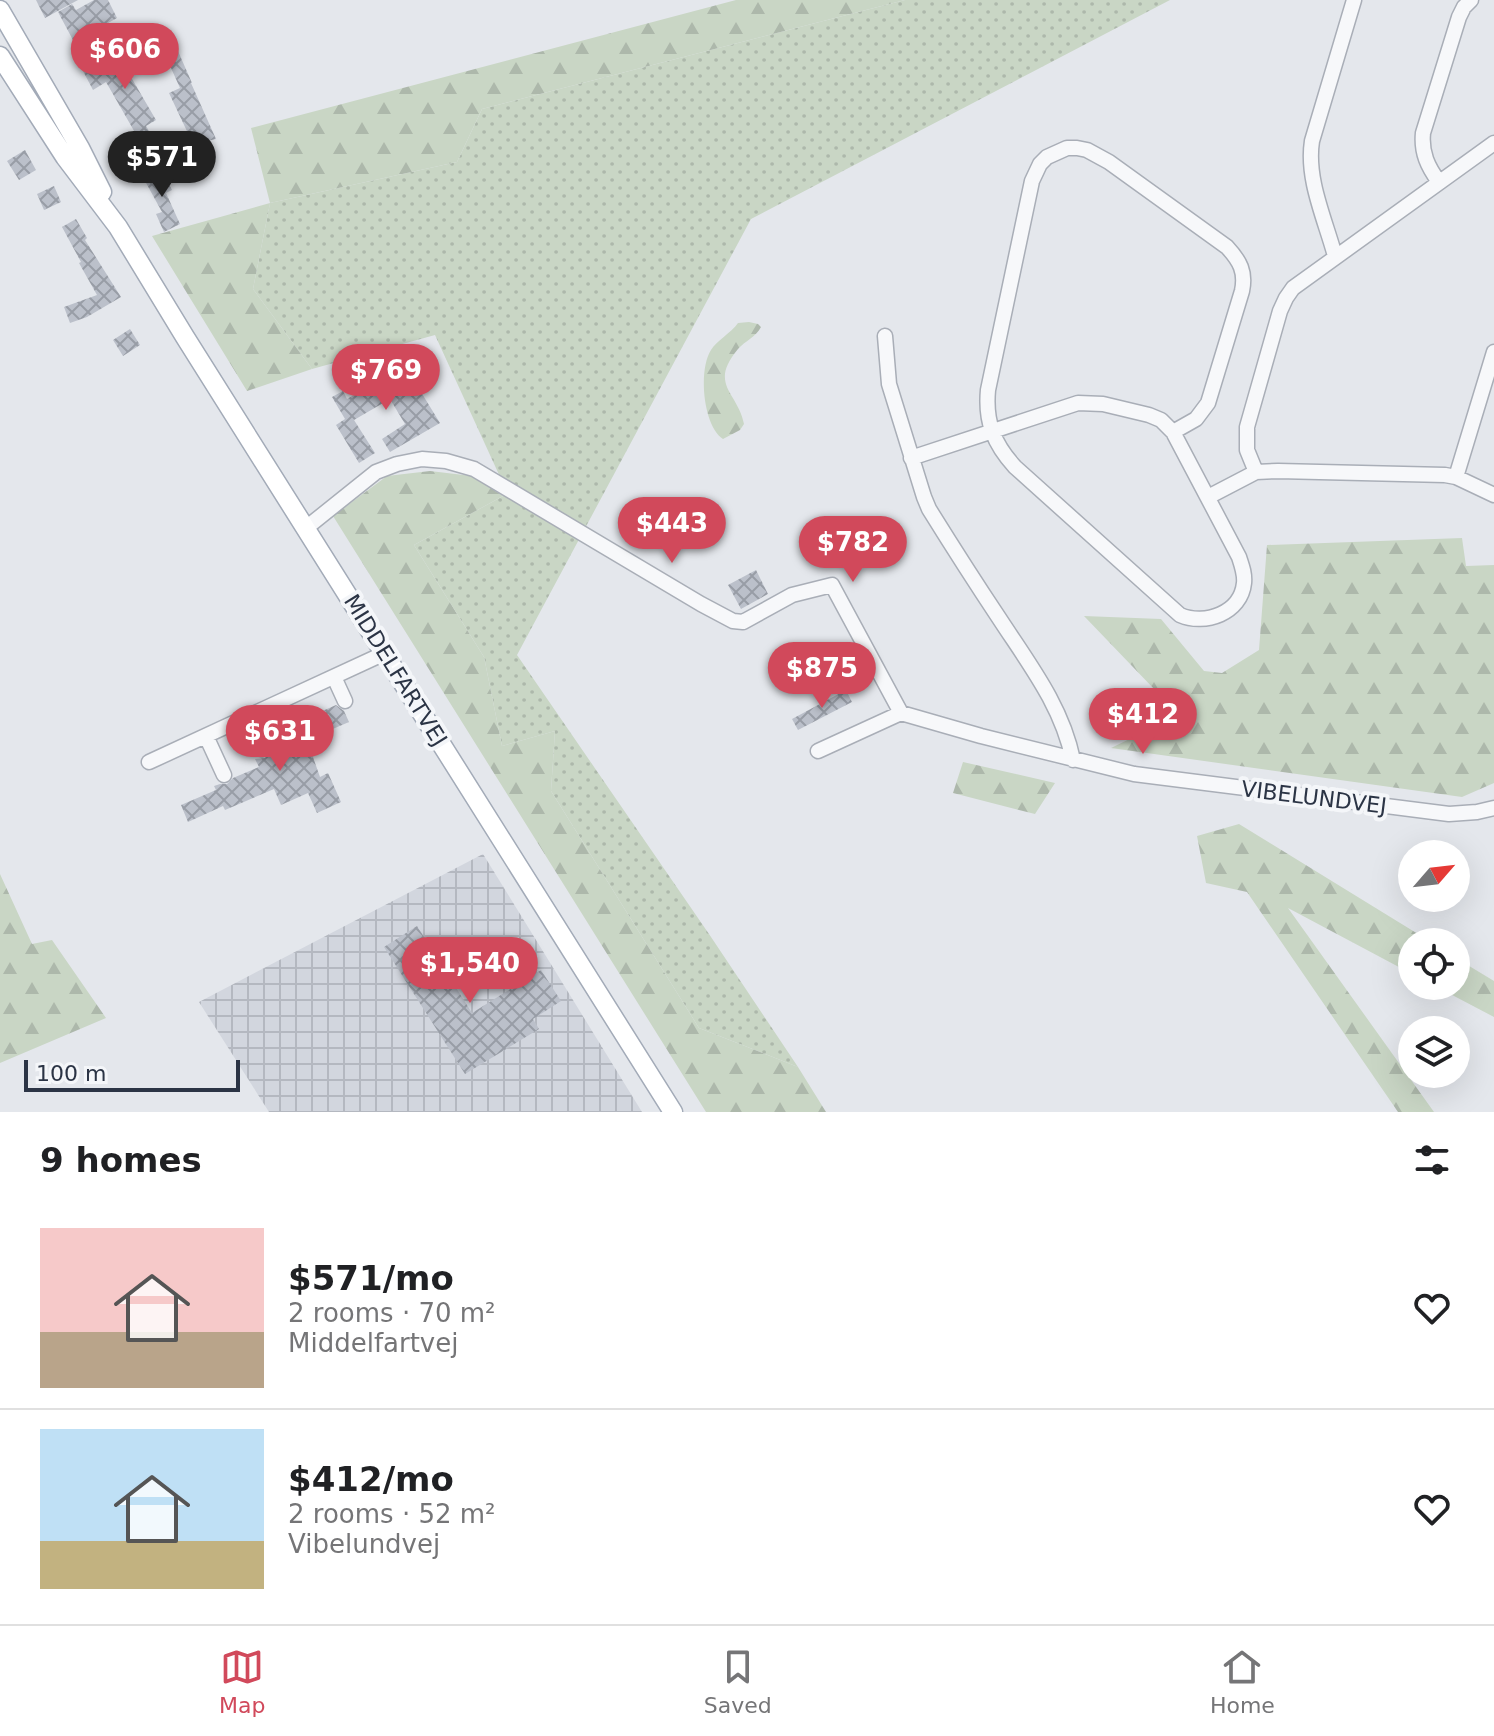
<!DOCTYPE html>
<html lang="en">
<head>
<meta charset="utf-8">
<style>
  :root { --surface:#fff; --page:#f2f2f2; --text:#202124; --muted:#757577; --line:#e0e0e0; --accent:#d1495b }
  body { margin:0; font-family:"DejaVu Sans",sans-serif; background:var(--page); color:var(--text); height:100vh; display:flex; flex-direction:column; font-size:30px; white-space:nowrap }
  * { box-sizing:border-box; margin:0 }
  p { font-size:26px; color:var(--muted) }
  .icon { flex:none; width:44px; height:44px; fill:none; stroke:currentColor; stroke-width:2; stroke-linecap:round; stroke-linejoin:round }
  .map { position:relative; height:1112px; overflow:hidden }
  .side { display:flex; flex-direction:column; background:var(--surface); flex:1 }
  .side>* { flex:none }
  .needle { width:52px; rotate:62deg }
  .fabs { position:absolute; left:1398px; top:840px; display:grid; gap:16px }
  .fabs a { display:grid; place-items:center; width:72px; height:72px; border-radius:50%; background:var(--surface); box-shadow:0 8px 32px #0002; font-size:40px }
  .scale { position:absolute; left:24px; bottom:20px; width:216px; box-sizing:border-box; padding-left:8px; border:4px solid #2b3445; border-top:0; font-size:22px; line-height:28px; white-space:nowrap; color:#2b3445; -webkit-text-stroke:6px #f4f6f9; paint-order:stroke }
  .price { position:absolute; translate:-50% -68px; padding:0 18px; border-radius:28px; background:var(--accent); color:#fff; font-size:26px; line-height:52px; filter:drop-shadow(0 2px 4px #0008) }
  .price::after { content:''; position:absolute; left:50%; top:48px; width:24px; height:18px; margin-left:-12px; background:inherit; clip-path:polygon(0 0,100% 0,50% 100%) }
  .price.current { background:#222; color:#fff }
  ul { padding:0; list-style:none }
  li { display:flex; align-items:center; gap:24px; height:200px; padding:0 40px }
  li+li { border-top:2px solid var(--line) }
  li span { display:grid; place-items:center; flex:none; width:224px; height:160px; border-radius:0px; color:#555 }
  li>.icon { margin-inline-start:auto }
  span .icon { width:96px; height:96px; fill:#fffc; stroke-width:1 }
  li b { font-size:34px }
  h2 { display:flex; justify-content:space-between; align-items:center; height:96px; padding:0 40px; font-size:34px }
  .tabs { display:flex; justify-content:space-around; align-items:center; height:112px; border-top:2px solid var(--line); background:var(--surface); font-size:22px; color:var(--muted) }
  .tabs a { display:grid; justify-items:center; gap:4px }
  .tabs .current { color:var(--accent) }
  .map>svg:first-child { display:block }
  .industrial { fill:url(#industrial-grid) }
  .grass { fill:url(#grass-dots) }
  .forest { fill:url(#forest-firs) }
  .building { fill:url(#building-cross-hatch) }
  .lines { fill:none; stroke-linecap:round; stroke-linejoin:round }
  .minor-casing { stroke:#a9aeb7; stroke-width:17 }
  .major-casing { stroke:#a3abb8; stroke-width:21 }
  .minor { stroke:#f7f8fa; stroke-width:14 }
  .major { stroke:#fff; stroke-width:18 }
  .labels { text-anchor:middle; stroke-width:8; stroke-linejoin:round; paint-order:stroke }
  .street-label { font-size:22px; fill:#2b3445; stroke:#f4f6f9 }
</style>
</head>
<body>
<div class="map">
<svg width="1494" height="1112" viewBox="0 0 1494 1112">
  <defs>
    <pattern id="industrial-grid" width="8" height="8" patternUnits="userSpaceOnUse" patternTransform="scale(2)"><rect width="8" height="8" fill="#d2d6de"/><path d="M0 4h8M4 0v8" fill="none" stroke="#b4b8c0"/></pattern>
    <pattern id="grass-dots" width="8" height="8" patternUnits="userSpaceOnUse" patternTransform="scale(2)"><rect width="8" height="8" fill="#c9d6c5"/><path d="M2 2h.1M6 6h.1" fill="none" stroke="#adb8ab" stroke-width="1.8" stroke-linecap="round"/></pattern>
    <pattern id="forest-firs" width="22" height="20" patternUnits="userSpaceOnUse" patternTransform="scale(2)"><rect width="22" height="20" fill="#c9d6c5"/><path d="M5 1l3.5 6h-7zM16 11l3.5 6h-7z" fill="#adb8ab"/></pattern>
    <pattern id="building-cross-hatch" width="8" height="8" patternUnits="userSpaceOnUse" patternTransform="scale(2)"><rect width="8" height="8" fill="#bbc0ca"/><path d="M0 0l8 8M0 8l8-8" fill="none" stroke="#989da6"/></pattern>
  </defs>
  <rect width="100%" height="100%" fill="#e4e7ec"/>
  <path class="industrial" d="M483 854 642 1112H269L199 1002Z"/>
  <path class="grass" d="M905 0H1170L751 219 517 655 709 934 798 1067 699 1028 551 791 555 731 502 746 484 657 414 545 503 496 501 479 435 335 312 369 253 289 270 203 457 162 482 109Z"/>
  <path class="forest" d="M736 0H905L482 109 457 162 270 203 253 289 312 369 247 391 152 236 270 203 251 128Z
    M749 322 758 324 761 327C756 337 745 341 738 349 708 385 738 392 744 424L740 430 723 439C703 426 698 370 711 350 716 341 731 333 738 323Z
    M430 471 472 476 503 496 414 545 484 657 502 746 555 731 551 791 699 1028 798 1067 826 1112H706L333 516 387 476Z
    M1462 538 1466 566 1494 565V783L1462 797 1111 748 1179 715 1084 616 1161 619 1204 671 1222 673 1259 650 1267 545Z
    M963 762 1055 783 1035 814 953 793Z
    M1239 824 1431 942H1412V974L1288 908 1434 1112H1398L1247 892 1206 883 1197 836Z
    M0 874 32 944 52 940 106 1018 0 1063Z
    M1456 958 1494 981V1017L1435 986H1456Z"/>
  <path class="building" d="M36 0H78L45 18Z
    M94 0H108L117 18 74 42 58 12 72 4 76 10Z
    M174 42 192 83H191L216 139 193 144 169 93 180 88 162 48Z
    M133 46 143 64 128 72 156 120 146 126 156 143 145 150 106 82 93 90 83 71Z
    M25 150 36 170 19 180 7 161Z
    M159 167 172 190 166 193 180 224 164 232 156 214 162 212 145 181 149 179 147 174Z
    M54 186 61 202 44 210 37 194Z
    M76 219 87 238 85 240 121 297 87 317 70 323 64 307 97 295 79 263 81 262 62 227Z
    M130 329 140 345 123 356 113 340Z
    M405 366 440 423 390 452 382 439 405 424 390 399 354 420 375 453 359 463 336 425 345 419 332 397 343 391 347 399Z
    M756 570 768 594 741 609 728 585Z
    M846 690 852 702 798 730 792 719Z
    M336 705 344 711 349 722 321 734 323 737 308 743 320 777 328 773 341 802 317 813 308 793 281 805 274 789 225 810 223 806 188 822 181 805 216 790 214 786 220 784H227L233 778 259 767 255 759 265 758 270 752 300 740 293 724Z
    M417 926 472 1013 541 970 561 1001 533 1019 539 1029 465 1074 384 947Z"/>
  <g class="lines">
    <g class="minor-casing">
      <path id="minor" d="M1439 182C1428 167 1421 153 1423 133L1459 17 1464 7 1471 0
        M1335 256C1325 219 1306 179 1312 141L1354 0
        M885 336 889 384 924 497 929 509C952 546 975 582 999 618 1029 664 1062 706 1073 760
        M911 458 917 456 1078 403 1103 404 1149 415 1161 420 1173 432 1239 557C1242 566 1245 574 1244 583 1241 613 1205 626 1180 615L1015 467C994 444 985 422 988 390L1032 181 1040 164 1047 157 1067 148H1077L1087 150 1109 162 1227 247C1240 261 1246 272 1242 291L1208 403 1196 419 1173 432
        M1256 472 1247 450V427L1280 311 1286 298 1293 288 1494 143
        M1456 477 1494 352
        M1208 497 1256 472 1278 471 1445 475 1456 477 1494 495
        M306 528 376 472 397 464 422 459 446 461 474 469 701 604 733 621 743 622 792 595 832 585 901 713
        M334 677 345 701
        M246 718 261 749
        M206 736 224 775
        M818 751 901 713 981 736 1134 774 1449 814 1477 812 1494 808
        M149 762 385 653"/>
    </g>
    <g class="major-casing">
      <path id="major" d="M0 10 80 148 102 192
        M0 56 65 157 118 227 185 337 673 1112"/>
    </g>
    <use href="#minor" class="minor"/>
    <use href="#major" class="major"/>
  </g>
  <g class="labels">
    <g class="street-label">
      <text transform="translate(396 670) rotate(58)" y="8">MIDDELFARTVEJ</text>
      <text transform="translate(1314 797) rotate(7)" y="8">VIBELUNDVEJ</text>
    </g>
  </g>
</svg>
<div class="fabs">
<a><svg class="needle" viewBox="-14 -14 28 28"><path d="M0-13l5 13h-10z" fill="#e53935"/><path d="M0 13l5-13h-10z" fill="#757577"/></svg></a>
<a><svg class="icon" aria-label="locate" viewBox="0 0 24 24"><circle cx="12" cy="12" r="6"/><path d="M12 2v4M12 18v4M2 12h4M18 12h4"/></svg></a>
<a><svg class="icon" aria-label="layers" viewBox="0 0 24 24"><path d="M12 4l9 5-9 5-9-5zM3 14l9 5 9-5"/></svg></a>
</div>
<div class="scale">100 m</div>
<b class="price" style="left:125px;top:91px">$606</b>
<b class="price current" style="left:162px;top:199px">$571</b>
<b class="price" style="left:386px;top:412px">$769</b>
<b class="price" style="left:672px;top:565px">$443</b>
<b class="price" style="left:853px;top:584px">$782</b>
<b class="price" style="left:822px;top:710px">$875</b>
<b class="price" style="left:1143px;top:756px">$412</b>
<b class="price" style="left:280px;top:773px">$631</b>
<b class="price" style="left:470px;top:1005px">$1,540</b>
</div>
<section class="side">
<h2>9 homes<svg class="icon" aria-label="filters" viewBox="0 0 24 24"><path d="M4 7h16M4 17h16"/><circle cx="9" cy="7" r="2"/><circle cx="15" cy="17" r="2"/></svg></h2>
<ul>
<li><span style="background:linear-gradient(#f6c9c9 65%,#b9a48a 0)"><svg class="icon" aria-label="home" viewBox="0 0 24 24"><path d="M3 11l9-7 9 7M6 9v11h12V9"/></svg></span><div><b>$571/mo</b><p>2 rooms · 70 m²</p><p>Middelfartvej</p></div><svg class="icon" aria-label="heart" viewBox="0 0 24 24"><path d="M12 20l-8-8c-3-5 5-10 8-4 3-6 11-1 8 4z"/></svg></li>
<li><span style="background:linear-gradient(#bfe0f5 70%,#c2b280 0)"><svg class="icon" aria-label="home" viewBox="0 0 24 24"><path d="M3 11l9-7 9 7M6 9v11h12V9"/></svg></span><div><b>$412/mo</b><p>2 rooms · 52 m²</p><p>Vibelundvej</p></div><svg class="icon" aria-label="heart" viewBox="0 0 24 24"><path d="M12 20l-8-8c-3-5 5-10 8-4 3-6 11-1 8 4z"/></svg></li>
</ul>
</section>
<nav class="tabs">
<a class="current"><svg class="icon" aria-label="map" viewBox="0 0 24 24"><path d="M3 6l6-2 6 2 6-2v14l-6 2-6-2-6 2zM9 4v14M15 6v14"/></svg>Map</a>
<a><svg class="icon" aria-label="saved" viewBox="0 0 24 24"><path d="M7 4h10v16l-5-4-5 4z"/></svg>Saved</a>
<a><svg class="icon" aria-label="home" viewBox="0 0 24 24"><path d="M3 11l9-7 9 7M6 9v11h12V9"/></svg>Home</a>
</nav>
</body>
</html>
